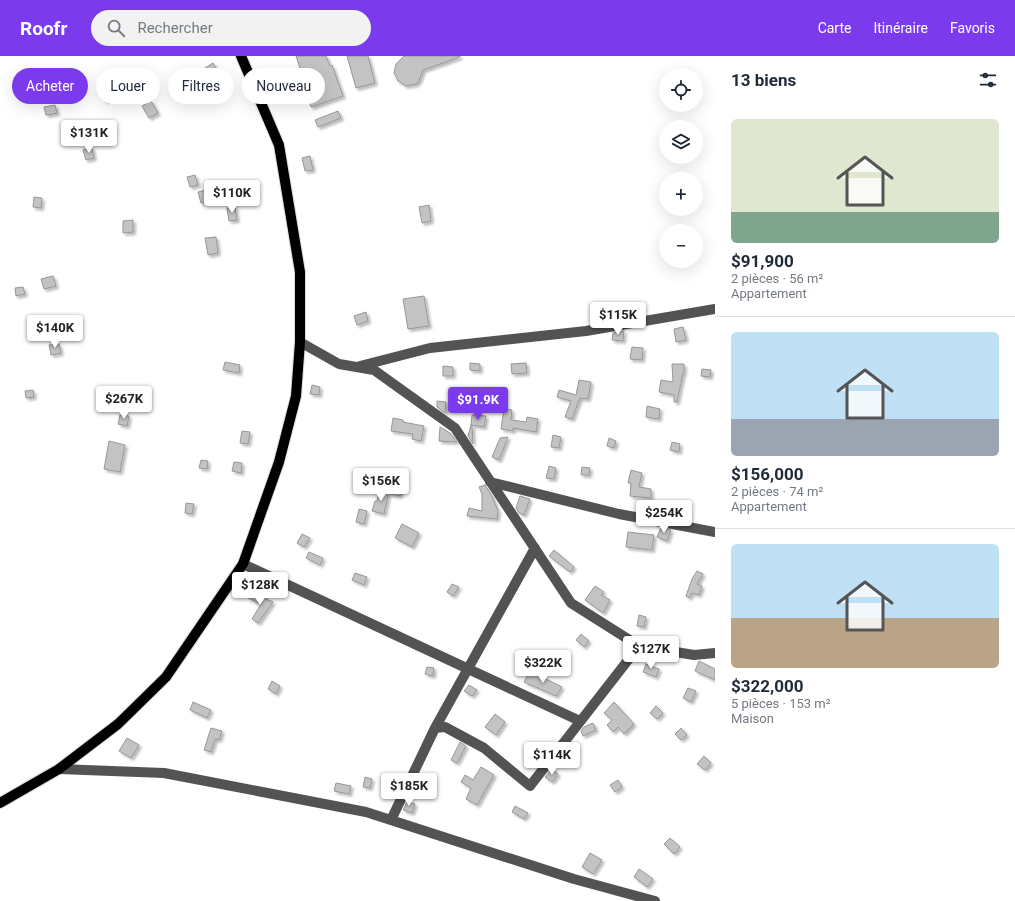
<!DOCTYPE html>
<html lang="fr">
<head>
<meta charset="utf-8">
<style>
  :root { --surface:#fff; --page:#f2f2f3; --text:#1f2937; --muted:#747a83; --line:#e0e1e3; --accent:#7c3aed }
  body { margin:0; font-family:Roboto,sans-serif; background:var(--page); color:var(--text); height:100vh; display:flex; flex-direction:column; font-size:15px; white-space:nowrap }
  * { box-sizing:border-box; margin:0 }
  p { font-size:13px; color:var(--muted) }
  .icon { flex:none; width:22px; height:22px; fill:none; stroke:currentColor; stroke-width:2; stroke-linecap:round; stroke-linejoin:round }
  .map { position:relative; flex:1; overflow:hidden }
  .details { display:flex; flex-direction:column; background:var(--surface); width:300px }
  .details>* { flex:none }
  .guide { position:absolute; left:12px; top:12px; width:380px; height:36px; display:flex; gap:8px }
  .tools { position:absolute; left:659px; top:12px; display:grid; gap:8px }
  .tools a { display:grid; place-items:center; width:44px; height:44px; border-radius:50%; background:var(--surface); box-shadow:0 4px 16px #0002; font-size:20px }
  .price { position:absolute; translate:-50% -34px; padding:0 9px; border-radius:4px; background:#fff; color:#222; font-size:13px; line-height:26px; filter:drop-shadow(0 1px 2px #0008) }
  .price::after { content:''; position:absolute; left:50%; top:24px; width:12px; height:9px; margin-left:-6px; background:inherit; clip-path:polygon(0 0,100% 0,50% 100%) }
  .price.selected { background:var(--accent); color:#fff }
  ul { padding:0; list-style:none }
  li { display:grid; align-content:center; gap:8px; height:212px; padding:0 16px }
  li+li { border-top:1px solid var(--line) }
  li span { display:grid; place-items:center; height:124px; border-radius:6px; color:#555 }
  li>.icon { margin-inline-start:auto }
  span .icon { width:72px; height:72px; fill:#fffc; stroke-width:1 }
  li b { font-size:17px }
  h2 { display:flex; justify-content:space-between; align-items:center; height:48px; padding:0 16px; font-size:17px }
  .tag { padding:0 14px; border-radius:18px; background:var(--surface); box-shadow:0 4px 16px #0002; font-size:14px; line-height:36px }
  .tag.selected { background:var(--accent); color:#fff }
  header { display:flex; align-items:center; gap:24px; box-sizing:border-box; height:56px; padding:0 20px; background:var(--accent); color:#fff }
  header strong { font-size:19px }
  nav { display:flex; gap:22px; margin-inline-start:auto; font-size:14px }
  .search { width:280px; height:36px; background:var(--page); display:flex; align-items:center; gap:10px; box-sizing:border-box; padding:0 14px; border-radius:22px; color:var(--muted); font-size:15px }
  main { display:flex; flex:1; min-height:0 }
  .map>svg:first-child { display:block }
  .building { fill:#c3c3c3; stroke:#979797; filter:url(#shadow) }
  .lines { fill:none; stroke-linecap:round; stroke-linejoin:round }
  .major-casing { stroke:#dbdbdb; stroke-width:12 }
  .minor { stroke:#535353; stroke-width:10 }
  .major { stroke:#000; stroke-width:10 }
</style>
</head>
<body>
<header>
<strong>Roofr</strong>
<div class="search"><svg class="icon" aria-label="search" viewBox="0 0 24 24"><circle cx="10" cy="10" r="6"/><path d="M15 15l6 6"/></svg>Rechercher</div>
<nav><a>Carte</a><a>Itinéraire</a><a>Favoris</a></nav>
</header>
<main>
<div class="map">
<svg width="715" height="845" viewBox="0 0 715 845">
  <defs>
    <filter id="shadow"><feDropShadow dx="2.5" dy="2.5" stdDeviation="1" flood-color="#0004"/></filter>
  </defs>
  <rect width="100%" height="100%" fill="#fff"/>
  <path class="building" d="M296 0H326L330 10 332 9 343 40 311 51 305 32 298 34 292 15 300 12Z
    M347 0H368L375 27 356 32Z
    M404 0H460V1L423 14 419 25 416 28 406 30 398 25 394 17 396 8Z
    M213 7 221 20 213 24 205 12Z
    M111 29 116 39 105 45 100 35Z
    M151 45 158 57 149 62 142 50Z
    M55 49 57 57 46 59 44 51Z
    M338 55 341 62 318 71 315 64Z
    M92 92 94 102 86 104 83 94Z
    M310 100 313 114 305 115 302 102Z
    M195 119 198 129 190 131 187 121Z
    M206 134 209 145 201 147 198 136Z
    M34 141 42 142 41 152 33 151Z
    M429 149 431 165 422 167 419 151Z
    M235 151 237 164 229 165 227 152Z
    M133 164V176L123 177V165Z
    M216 181 218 197 208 199 205 182Z
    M53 220 56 230 44 233 41 223Z
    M23 231 25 238 16 240 15 232Z
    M424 240 429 270 408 273 403 243Z
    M366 256 368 265 357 269 354 260Z
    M683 271 686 284 676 286 674 273Z
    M624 275 623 285 612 284 613 277Z
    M59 288 61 297 51 299 49 289Z
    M632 291 643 292 642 304 630 303Z
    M225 306 240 309 239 317 223 314Z
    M470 307 480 308V315L470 314Z
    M526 307 527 317 512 318 511 308Z
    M672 308H684V317H683L677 346H674V339L659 336 661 324 673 326Z
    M443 310 453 311V320H443Z
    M702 313 711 314 710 321 701 320Z
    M579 324 591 326 588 343 580 342 572 363 565 361 571 345 557 341 559 334 576 339Z
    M312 329 320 331 319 339 310 338Z
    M33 334 34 341 26 342 25 335Z
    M469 337 482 339 481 346 468 344Z
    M437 345 446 346 445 357 437 351Z
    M647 350 660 353 659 363 646 361Z
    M504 353 512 354 511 364 526 366 527 361 538 363 536 376 513 372V375L501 373Z
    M120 359 129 360 127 370 118 368Z
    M472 359 486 360 484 371 471 369Z
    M393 362 403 364V366L424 370 421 385 412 383 413 378 391 375Z
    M471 369H472L473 388 468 380Z
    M440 371 450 377 457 386 439 385Z
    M242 375 250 376 248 388 240 387Z
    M553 379 561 381 559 392 551 391Z
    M508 381 499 404 492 401 500 382Z
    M609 382 616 385 614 392 607 390Z
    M109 385 125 389 120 416 104 413Z
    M672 386 680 388 679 396 670 394Z
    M201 404 208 405 207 413 199 412Z
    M234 406 242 407 241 417 232 415Z
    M549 410 556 412 554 423 546 422Z
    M582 411 590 412 589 419H581Z
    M631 414 642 417 639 431 651 433V442L630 440 631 427H628Z
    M392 429 401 431 400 440 390 438Z
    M485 429 492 440 498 455 497 463 467 460 469 452 482 455V438L479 431Z
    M380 432 389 434 384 458 372 455 375 445H377Z
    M520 440 530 443 524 459 519 457 516 452Z
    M186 447 194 448 192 458 185 457Z
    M359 453 367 455 364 468 356 466Z
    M402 468 419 477 412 491 395 482Z
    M661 472 671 474 667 485 657 481Z
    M628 476 654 479 652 494 626 491Z
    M302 478 310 482 304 491 297 487Z
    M554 494 574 511 570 516 549 500Z
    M309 496 323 502 320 509 306 502Z
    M697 515 703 518 697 528 702 530 699 539 692 537 689 542 686 540 692 523Z
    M355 517 367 521 364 529 352 524Z
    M452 528 459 531 453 540 447 536Z
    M595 530 604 536 601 539 610 544 603 557 585 544Z
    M251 536 273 546 258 567 252 563 261 548 248 542Z
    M639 559 646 561 644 571 637 570Z
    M581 578 589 585 584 591 576 584Z
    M699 605 715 613V624L695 615Z
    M646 608 659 613 656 621 643 616Z
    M427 611 434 612 433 620 425 618Z
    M530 615 562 631 556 640 524 626Z
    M272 625 280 630 276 638 268 633Z
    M469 629 477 634 472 640 464 635Z
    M688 632 696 635 691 646 683 642Z
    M193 646 211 654 207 662 190 654Z
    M614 646 634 668 624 678 618 671 613 676 607 669 612 664 604 657Z
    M656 650 663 657 657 663 650 657Z
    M495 658 505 666 496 679 485 671Z
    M593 667 596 674 583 680 581 675 584 671Z
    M211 672 222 675 219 684 215 683 211 696 204 694Z
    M681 672 687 679 681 684 675 678Z
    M127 682 139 689 131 702 119 695Z
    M460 686 466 690 457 707 451 704Z
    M704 700 711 707 705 714 697 708Z
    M481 711 494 719 477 749 466 743 471 732 461 726 465 719 473 724Z
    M552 713 558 718 552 726 545 721Z
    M365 721 372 723 370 732 363 731Z
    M618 724 622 731 615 736 610 729Z
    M336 727 351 730 349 738 334 735Z
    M407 746 415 748 412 757 403 754Z
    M515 750 528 757 524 763 512 756Z
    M670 782 680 791 674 798 664 788Z
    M590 797 602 804 593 818 582 811Z
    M639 813 653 823 647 831 634 821Z"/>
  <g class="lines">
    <g class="major-casing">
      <path id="major" d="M0 747 59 713 118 668 166 621 243 508 279 406 296 340 300 286V216L279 89 241 0"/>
    </g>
    <path class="minor" d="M300 286 339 308 374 314 455 372 571 547 639 590 694 599 715 597
      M360 310 430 292 586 275 715 253
      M490 426 619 458 715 476
      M243 508 580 665
      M435 672 445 671 484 692 530 730 639 590
      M59 713 164 717 366 756 574 823 655 845
      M391 764 435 672 535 492"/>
    <use href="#major" class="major"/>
  </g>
</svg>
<div class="tools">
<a><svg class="icon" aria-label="locate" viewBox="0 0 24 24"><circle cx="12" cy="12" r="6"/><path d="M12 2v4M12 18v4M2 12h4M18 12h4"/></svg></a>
<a><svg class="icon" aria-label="layers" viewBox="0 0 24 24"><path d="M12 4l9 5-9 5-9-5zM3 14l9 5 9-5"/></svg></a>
<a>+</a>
<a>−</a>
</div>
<b class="price" style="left:89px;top:98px">$131K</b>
<b class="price" style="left:232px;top:158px">$110K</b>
<b class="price" style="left:618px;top:280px">$115K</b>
<b class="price" style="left:55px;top:293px">$140K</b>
<b class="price" style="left:124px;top:364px">$267K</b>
<b class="price selected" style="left:478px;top:365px">$91.9K</b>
<b class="price" style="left:381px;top:446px">$156K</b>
<b class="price" style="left:664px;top:478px">$254K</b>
<b class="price" style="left:260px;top:550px">$128K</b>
<b class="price" style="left:651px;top:614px">$127K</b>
<b class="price" style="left:543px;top:628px">$322K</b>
<b class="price" style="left:552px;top:720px">$114K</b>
<b class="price" style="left:409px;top:751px">$185K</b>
<div class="guide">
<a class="tag selected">Acheter</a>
<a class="tag">Louer</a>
<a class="tag">Filtres</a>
<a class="tag">Nouveau</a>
</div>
</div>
<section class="details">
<h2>13 biens<svg class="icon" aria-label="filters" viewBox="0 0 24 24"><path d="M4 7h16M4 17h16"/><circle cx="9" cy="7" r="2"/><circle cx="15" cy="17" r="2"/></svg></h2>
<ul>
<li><span style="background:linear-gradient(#dfe7d0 75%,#7fa58c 0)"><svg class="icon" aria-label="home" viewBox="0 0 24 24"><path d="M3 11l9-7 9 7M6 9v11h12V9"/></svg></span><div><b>$91,900</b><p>2 pièces · 56 m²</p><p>Appartement</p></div></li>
<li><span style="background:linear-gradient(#bfe0f5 70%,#9aa5b1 0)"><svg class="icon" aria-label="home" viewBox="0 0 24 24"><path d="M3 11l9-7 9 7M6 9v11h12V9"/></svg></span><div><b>$156,000</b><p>2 pièces · 74 m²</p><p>Appartement</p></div></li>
<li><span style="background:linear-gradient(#bfe0f5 60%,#b9a48a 0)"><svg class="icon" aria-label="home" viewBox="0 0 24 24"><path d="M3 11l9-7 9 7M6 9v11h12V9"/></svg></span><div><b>$322,000</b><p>5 pièces · 153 m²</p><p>Maison</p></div></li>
</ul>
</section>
</main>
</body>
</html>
